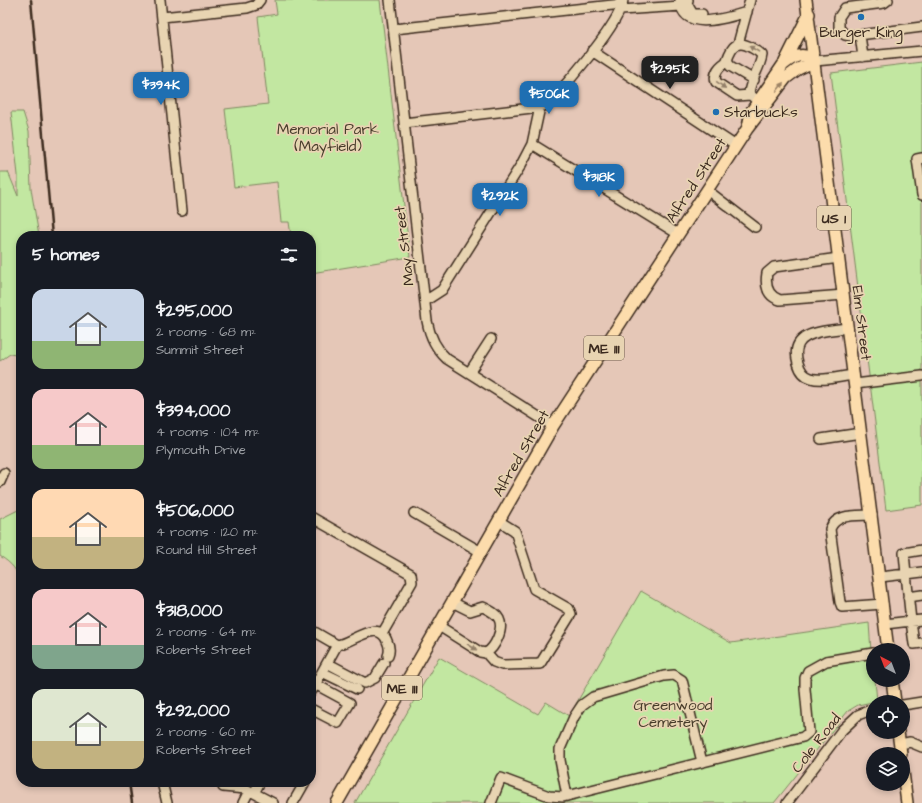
<!DOCTYPE html>
<html lang="en">
<head>
<meta charset="utf-8">
<style>
  :root { --surface:#171b24; --page:#20242c; --text:#f1f3f6; --muted:#9ea1a6; --accent:#1f6fb2 }
  body { margin:0; font-family:"Architects Daughter",sans-serif; background:var(--page); color:var(--text); height:100vh; display:flex; flex-direction:column; font-size:15px; white-space:nowrap }
  * { box-sizing:border-box; margin:0 }
  p { font-size:13px; color:var(--muted) }
  .icon { flex:none; width:22px; height:22px; fill:none; stroke:currentColor; stroke-width:2; stroke-linecap:round; stroke-linejoin:round }
  .map { position:relative; flex:1; overflow:hidden }
  .details { position:absolute; left:16px; top:231px; width:300px; height:556px; display:flex; flex-direction:column; background:var(--surface); border-radius:16px; box-shadow:0 2px 6px #0003 }
  .details>* { flex:none }
  .needle { width:26px; rotate:318deg }
  .buttons { position:absolute; left:866px; top:643px; display:grid; gap:8px }
  .buttons a { display:grid; place-items:center; width:44px; height:44px; border-radius:50%; background:var(--surface); box-shadow:0 2px 6px #0003; font-size:20px }
  .price { position:absolute; translate:-50% -34px; padding:0 9px; border-radius:8px; background:var(--accent); color:#fff; font-size:13px; line-height:26px; filter:drop-shadow(0 1px 2px #0008) }
  .price::after { content:''; position:absolute; left:50%; top:24px; width:12px; height:9px; margin-left:-6px; background:inherit; clip-path:polygon(0 0,100% 0,50% 100%) }
  .price.selected { background:#222; color:#fff }
  ul { padding:0; list-style:none }
  li { display:flex; align-items:center; gap:12px; height:100px; padding:0 16px }
  li span { display:grid; place-items:center; flex:none; width:112px; height:80px; border-radius:12px; color:#555 }
  li>.icon { margin-inline-start:auto }
  span .icon { width:48px; height:48px; fill:#fffc; stroke-width:1 }
  li b { font-size:17px }
  h2 { display:flex; justify-content:space-between; align-items:center; height:48px; padding:0 16px; font-size:17px }
  .map>svg:first-child { display:block }
  .green { fill:#c2e7a1; stroke:#7e8860 }
  .lines { fill:none; stroke-linecap:round; stroke-linejoin:round }
  .minor-casing { stroke:#3b2a1e; stroke-width:12 }
  .major-casing { stroke:#3b2a1e; stroke-width:14 }
  .minor { stroke:#e8d4b2; stroke-width:9 }
  .major { stroke:#fcdcac; stroke-width:11 }
  .rail { stroke:#3b2a1e; stroke-width:2.5 }
  .oneway { fill:#927f68 }
  .oneway2 { fill:#9c8365 }
  .poi-dot { fill:#1f6fb2; stroke:#e8d4b2; stroke-width:1.5 }
  .labels { text-anchor:middle; stroke-width:3.5; stroke-linejoin:round; paint-order:stroke }
  .shield { fill:#e8d4b2; stroke:#6f5d4a; stroke-width:1 }
  .shield-label { font-size:14px; font-weight:bold; fill:#3b2a1e }
  .poi-label { font-size:15px; fill:#3b2a1e; stroke:#e8d4b2 }
  .park-label { font-size:15px; fill:#483d2b; stroke:#e8d4b2 }
  .street-label { font-size:15px; fill:#3b2a1e; stroke:#e8d4b2 }
</style>
</head>
<body>
<div class="map">
<svg width="922" height="803" viewBox="0 0 922 803">
  <rect width="100%" height="100%" fill="#e5c7b7"/>
  <filter id="ink" filterUnits="userSpaceOnUse"><feTurbulence type="fractalNoise" baseFrequency=".025" numOctaves="2"/><feDisplacementMap in="SourceGraphic" scale="8" xChannelSelector="R" yChannelSelector="G"/><feConvolveMatrix kernelMatrix="1 2 1 2 8 2 1 2 1" color-interpolation-filters="sRGB"/></filter>
  <g filter="url(#ink)">
    <path class="green" d="M275 0H380L410 257 311 273V236H291L289 222H281L277 182 234 187 225 109 268 104 258 17 277 14Z
      M922 62V505L886 510 831 73Z
      M11 112H23L29 131 31 189 39 236H21V356L10 354 0 361V172H8L18 196V175Z
      M21 490V584C17 569 12 564 0 556V519L20 509Z
      M641 591 731 643 869 623 873 680H875L877 701 858 705 848 711 774 803H355L439 657 538 714 546 702 569 716Z"/>
    <g class="lines">
      <g class="minor-casing">
        <path id="minor" d="M160 0 182 211
          M390 0 427 321C430 337 436 349 447 359L553 426
          M680 0C682 33 726 18 747 12
          M688 0 687 4 693 14H702
          M888 0 884 3 845 8 839 17V28L845 35 851 36 922 27
          M621 10 681 6
          M162 17 247 8 256 5 260 0
          M394 29 622 4
          M860 35 863 57
          M738 44 750 0
          M592 51 736 146
          M728 61C720 65 713 73 716 82L737 96 750 95
          M815 61 922 51
          M754 80 730 66 727 60C732 46 737 39 752 48 756 50 759 52 762 55 760 69 750 80 749 93L758 102
          M404 123 540 107 547 105C564 87 621 23 623 0
          M532 144 678 234
          M922 158 917 159 922 195
          M707 190 755 227
          M839 258 774 267 767 273C765 285 767 296 780 300L844 295
          M425 301 442 290 521 165 532 144 540 107
          M848 328C827 331 788 330 798 363 800 370 804 376 811 378 823 382 841 376 854 375
          M469 373 491 339
          M855 384 922 376
          M821 439 861 433
          M0 482 4 473
          M414 513 481 552
          M872 515C857 516 836 513 830 529L840 602 842 607 883 604
          M311 517 411 574 412 582 382 634
          M922 550 904 553 906 574 922 572
          M880 577 906 574 911 621 885 624
          M908 597 922 595
          M922 620 911 621 914 644 922 643
          M439 626 480 652 486 653C495 648 504 629 499 619 496 613 489 610 483 607L470 611 452 602
          M311 630 337 645 311 692
          M337 645C352 643 378 618 387 641 390 647 390 651 388 656
          M486 653 494 662 502 665 540 664 571 614 569 609 534 589 515 531 499 521
          M327 663 365 683 375 678 384 663
          M322 672 357 689
          M903 705 922 702
          M311 709 338 723 350 703 315 684
          M900 744 910 742 922 747
          M162 782 167 803
          M223 787 246 789 254 793 260 782
          M254 793 273 803
          M567 796 560 760V749L574 717 582 705 593 697 664 676 674 675 682 680 702 762
          M243 803 249 791
          M293 803 305 782
          M491 803 501 778 549 796 563 797 803 737 809 732 805 689V678L808 671 826 661 873 653
          M787 803 842 730 858 715 873 709"/>
      </g>
      <g class="major-casing">
        <path id="major" d="M806 0 888 650
          M785 62 809 14
          M748 127 751 112 783 65C794 56 803 51 815 61
          M892 680 895 702
          M898 732 901 754
          M903 772 907 803
          M337 803 553 426 747 129 786 78 798 69 815 61"/>
      </g>
      <use href="#minor" class="minor"/>
      <use href="#major" class="major"/>
      <path class="rail" d="M31 0 52 236
        M129 782 132 803"/>
    </g>
    <defs><path id="oneway-solid" d="M-6-.8H1V-3.2L6.5 0L1 3.2V.8H-6Z"/></defs>
    <g class="oneway">
      <use href="#oneway-solid" transform="translate(754 49) rotate(-149)"/>
      <use href="#oneway-solid" transform="translate(721 85) rotate(37)"/>
      <use href="#oneway-solid" transform="translate(472 647) rotate(33)"/>
    </g>
    <use class="oneway2" href="#oneway-solid" transform="translate(780 87) rotate(-53)"/>
  </g>
  <g class="poi-dot">
    <circle cx="861" cy="17" r="4"/>
    <circle cx="716" cy="112" r="4"/>
  </g>
  <g class="labels">
    <g class="shield">
      <rect x="817" y="206" width="34" height="24" rx="3"/>
      <rect x="584" y="336" width="40" height="24" rx="3"/>
      <rect x="382" y="676" width="40" height="24" rx="3"/>
    </g>
    <g class="shield-label">
      <text x="834" y="223">US 1</text>
      <text x="604" y="353">ME 111</text>
      <text x="402" y="693">ME 111</text>
    </g>
    <g class="poi-label">
      <text x="861" y="37">Burger King</text>
      <text x="724" y="117" text-anchor="start">Starbucks</text>
    </g>
    <g class="park-label">
      <text x="328" y="134">Memorial Park<tspan x="328" dy="17">(Mayfield)</tspan></text>
      <text x="673" y="710">Greenwood<tspan x="673" dy="17">Cemetery</tspan></text>
    </g>
    <g class="street-label">
      <text transform="translate(696 180) rotate(-57)" y="5">Alfred Street</text>
      <text transform="translate(404 246) rotate(-97)" y="5">May Street</text>
      <text transform="translate(862 323) rotate(83)" y="5">Elm Street</text>
      <text transform="translate(521 453) rotate(-60)" y="5">Alfred Street</text>
      <text transform="translate(816 743) rotate(-52)" y="5">Cole Road</text>
    </g>
  </g>
</svg>
<div class="buttons">
<a><svg class="needle" viewBox="-14 -14 28 28"><path d="M0-13l5 13h-10z" fill="#e53935"/><path d="M0 13l5-13h-10z" fill="#9ea1a6"/></svg></a>
<a><svg class="icon" aria-label="locate" viewBox="0 0 24 24"><circle cx="12" cy="12" r="6"/><path d="M12 2v4M12 18v4M2 12h4M18 12h4"/></svg></a>
<a><svg class="icon" aria-label="layers" viewBox="0 0 24 24"><path d="M12 4l9 5-9 5-9-5zM3 14l9 5 9-5"/></svg></a>
</div>
<b class="price selected" style="left:670px;top:90px">$295K</b>
<b class="price" style="left:161px;top:106px">$394K</b>
<b class="price" style="left:549px;top:115px">$506K</b>
<b class="price" style="left:599px;top:198px">$318K</b>
<b class="price" style="left:500px;top:217px">$292K</b>
<section class="details">
<h2>5 homes<svg class="icon" aria-label="filters" viewBox="0 0 24 24"><path d="M4 7h16M4 17h16"/><circle cx="9" cy="7" r="2"/><circle cx="15" cy="17" r="2"/></svg></h2>
<ul>
<li><span style="background:linear-gradient(#c9d6e8 65%,#8fb573 0)"><svg class="icon" aria-label="home" viewBox="0 0 24 24"><path d="M3 11l9-7 9 7M6 9v11h12V9"/></svg></span><div><b>$295,000</b><p>2 rooms · 68 m²</p><p>Summit Street</p></div></li>
<li><span style="background:linear-gradient(#f6c9c9 70%,#8fb573 0)"><svg class="icon" aria-label="home" viewBox="0 0 24 24"><path d="M3 11l9-7 9 7M6 9v11h12V9"/></svg></span><div><b>$394,000</b><p>4 rooms · 104 m²</p><p>Plymouth Drive</p></div></li>
<li><span style="background:linear-gradient(#ffd9b3 60%,#c2b280 0)"><svg class="icon" aria-label="home" viewBox="0 0 24 24"><path d="M3 11l9-7 9 7M6 9v11h12V9"/></svg></span><div><b>$506,000</b><p>4 rooms · 120 m²</p><p>Round Hill Street</p></div></li>
<li><span style="background:linear-gradient(#f6c9c9 70%,#7fa58c 0)"><svg class="icon" aria-label="home" viewBox="0 0 24 24"><path d="M3 11l9-7 9 7M6 9v11h12V9"/></svg></span><div><b>$318,000</b><p>2 rooms · 64 m²</p><p>Roberts Street</p></div></li>
<li><span style="background:linear-gradient(#dfe7d0 65%,#c2b280 0)"><svg class="icon" aria-label="home" viewBox="0 0 24 24"><path d="M3 11l9-7 9 7M6 9v11h12V9"/></svg></span><div><b>$292,000</b><p>2 rooms · 60 m²</p><p>Roberts Street</p></div></li>
</ul>
</section>
</div>
</body>
</html>
